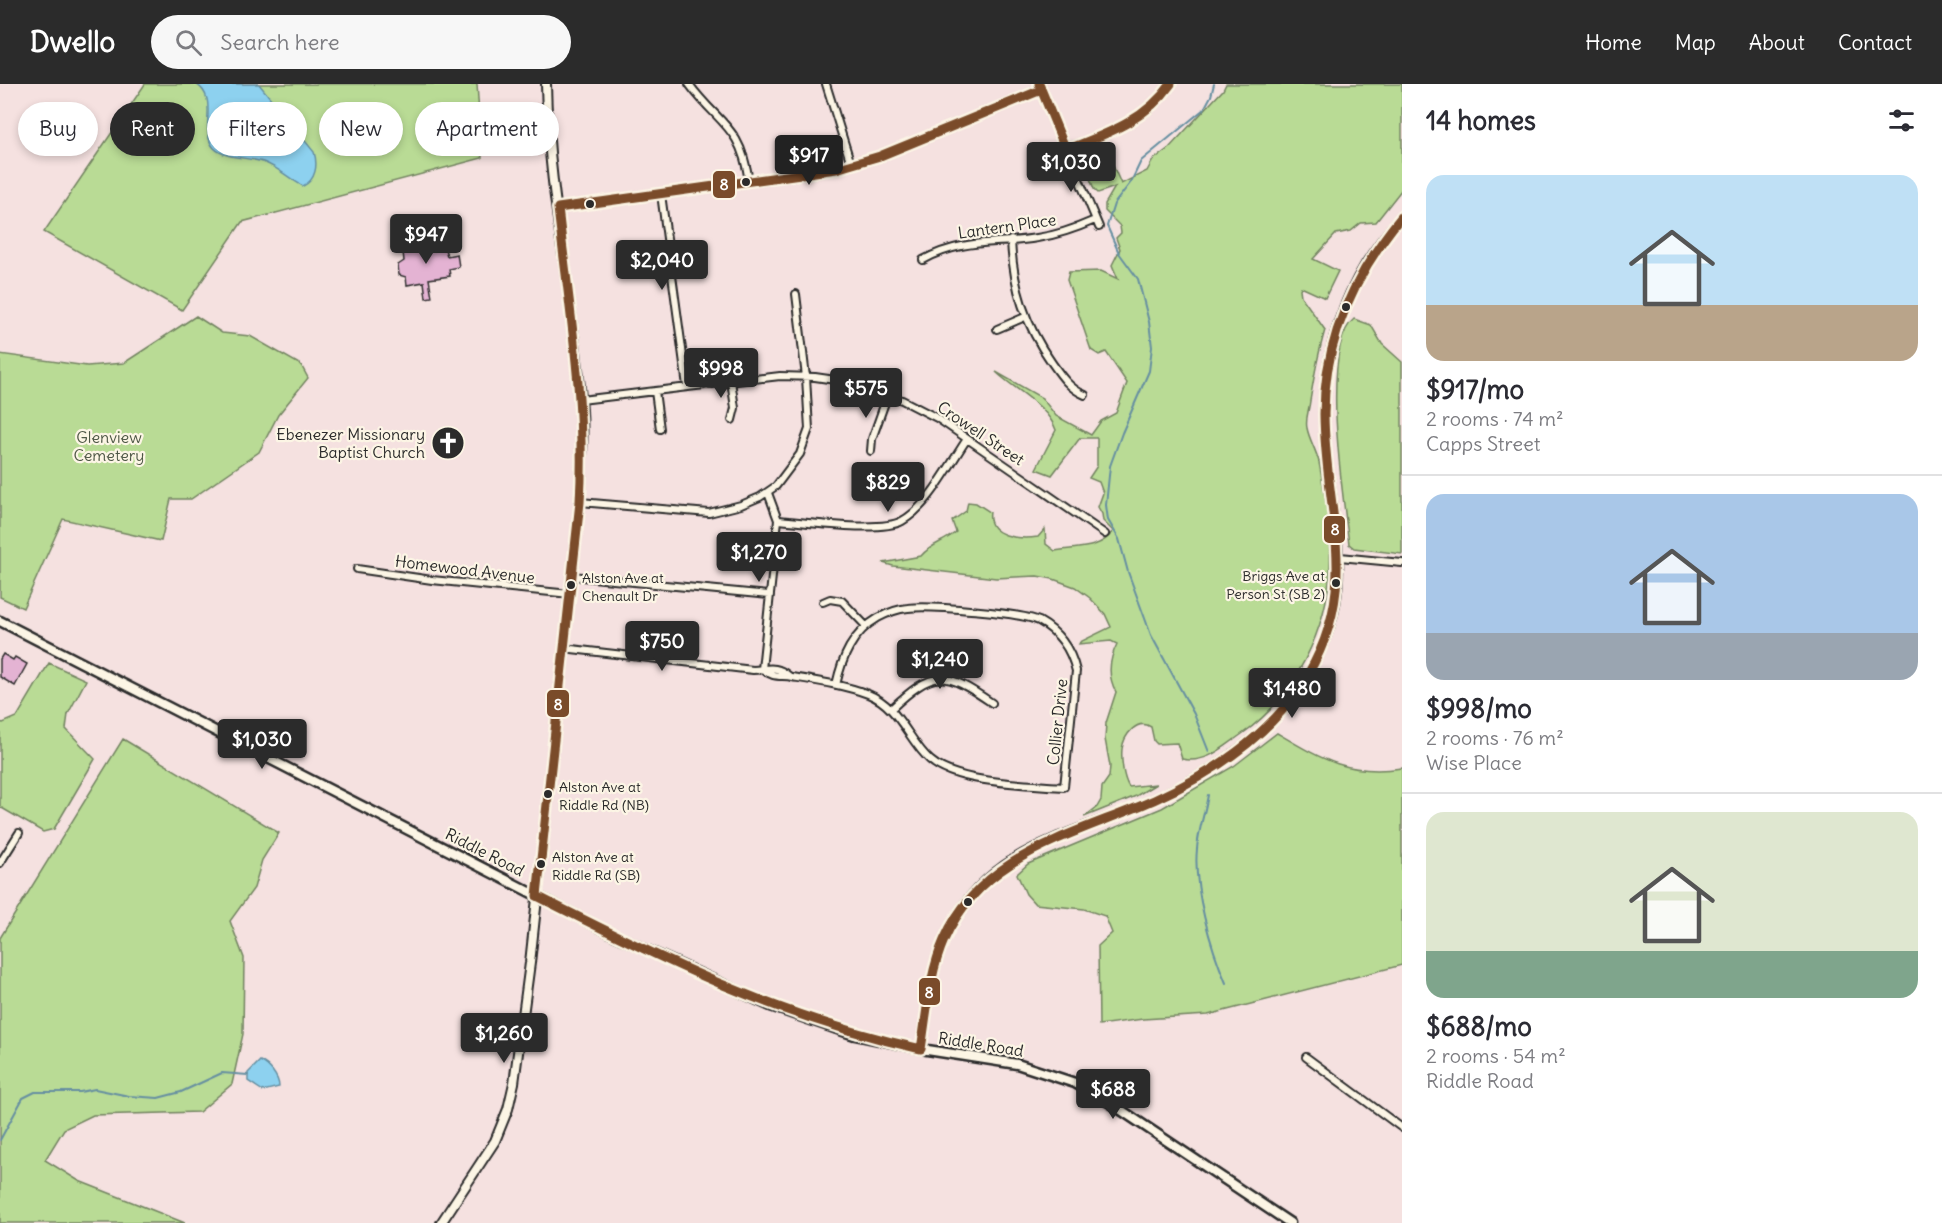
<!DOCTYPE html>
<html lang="en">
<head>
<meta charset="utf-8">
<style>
  :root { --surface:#fff; --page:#f7f7f7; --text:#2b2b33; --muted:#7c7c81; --line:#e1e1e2; --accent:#2b2b2b }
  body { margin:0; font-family:Delius,sans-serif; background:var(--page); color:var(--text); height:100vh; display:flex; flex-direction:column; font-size:22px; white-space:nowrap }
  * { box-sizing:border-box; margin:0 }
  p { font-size:20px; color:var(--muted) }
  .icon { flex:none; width:33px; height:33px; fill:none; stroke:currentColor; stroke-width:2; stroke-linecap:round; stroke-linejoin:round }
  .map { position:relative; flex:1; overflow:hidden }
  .sheet { display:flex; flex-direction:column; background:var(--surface); width:540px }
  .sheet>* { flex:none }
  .hud { position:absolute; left:18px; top:18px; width:570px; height:54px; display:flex; gap:12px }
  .price { position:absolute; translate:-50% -51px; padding:0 14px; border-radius:6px; background:var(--accent); color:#fff; font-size:20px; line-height:39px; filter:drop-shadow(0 2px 3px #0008) }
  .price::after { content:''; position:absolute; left:50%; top:36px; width:18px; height:14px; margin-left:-9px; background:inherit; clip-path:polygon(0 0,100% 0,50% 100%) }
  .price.selected { background:#222; color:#fff }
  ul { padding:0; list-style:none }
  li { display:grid; align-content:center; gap:12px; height:318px; padding:0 24px }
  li+li { border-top:2px solid var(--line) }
  li span { display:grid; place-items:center; height:186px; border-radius:18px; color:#555 }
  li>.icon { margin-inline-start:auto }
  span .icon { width:108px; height:108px; fill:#fffc; stroke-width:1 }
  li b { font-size:26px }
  h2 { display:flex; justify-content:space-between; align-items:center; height:72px; padding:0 24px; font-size:26px }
  .pill { padding:0 21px; border-radius:27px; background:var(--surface); box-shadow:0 3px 9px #0003; font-size:21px; line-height:54px }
  .pill.selected { background:var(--accent); color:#fff }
  header { display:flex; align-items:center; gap:36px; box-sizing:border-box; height:84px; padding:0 30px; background:var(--accent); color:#fff }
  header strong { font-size:28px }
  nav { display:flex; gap:33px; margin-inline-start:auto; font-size:21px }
  .search { width:420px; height:54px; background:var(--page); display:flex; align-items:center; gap:15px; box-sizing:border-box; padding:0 21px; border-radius:33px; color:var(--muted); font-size:22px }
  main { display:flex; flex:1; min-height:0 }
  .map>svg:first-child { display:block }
  .green { fill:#b9db95; stroke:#728360; stroke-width:1.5 }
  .water { fill:#8dd1ef; stroke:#668fa1; stroke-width:1.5 }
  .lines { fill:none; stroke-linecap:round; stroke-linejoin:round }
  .stream { stroke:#668fa1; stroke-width:2 }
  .building { fill:#e4b3d3; stroke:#2b2b2b; stroke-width:1.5 }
  .minor-casing { stroke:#2b2b2b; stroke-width:10 }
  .tertiary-casing { stroke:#2b2b2b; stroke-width:12 }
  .secondary-casing { stroke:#2b2b2b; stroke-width:13 }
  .minor { stroke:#fcf5e5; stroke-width:6 }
  .tertiary { stroke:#fcf5e5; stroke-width:8 }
  .secondary { stroke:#fcf5e5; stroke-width:8 }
  .bus-1-casing { stroke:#fcf5e5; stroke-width:14 }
  .bus-1 { stroke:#7a4b2a; stroke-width:9 }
  .bus-dot { fill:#2b2b2b; stroke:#fcf5e5; stroke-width:2 }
  .labels { text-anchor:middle; stroke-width:4.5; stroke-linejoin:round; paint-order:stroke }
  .bus-label { font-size:14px; fill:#2b2b2b; stroke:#fcf5e5; text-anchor:start }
  .street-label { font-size:16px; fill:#2b2b2b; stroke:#fcf5e5 }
  .poi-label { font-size:16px; fill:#2b2b2b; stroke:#fcf5e5; text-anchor:end }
  .park-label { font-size:16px; fill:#4e5746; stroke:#fcf5e5 }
  .line-badge { stroke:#fcf5e5; stroke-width:2 }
  .badge-label { font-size:16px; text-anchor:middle; font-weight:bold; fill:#fff }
</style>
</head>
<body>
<header>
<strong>Dwello</strong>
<div class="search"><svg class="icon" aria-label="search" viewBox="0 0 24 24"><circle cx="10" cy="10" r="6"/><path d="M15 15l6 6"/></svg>Search here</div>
<nav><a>Home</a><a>Map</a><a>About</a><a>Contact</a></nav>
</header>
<main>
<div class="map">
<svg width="1402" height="1139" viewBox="0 0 1402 1139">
  <rect width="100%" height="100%" fill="#f5e1e0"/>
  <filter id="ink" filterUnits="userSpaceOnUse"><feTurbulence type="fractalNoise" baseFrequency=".0167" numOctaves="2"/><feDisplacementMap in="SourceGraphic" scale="12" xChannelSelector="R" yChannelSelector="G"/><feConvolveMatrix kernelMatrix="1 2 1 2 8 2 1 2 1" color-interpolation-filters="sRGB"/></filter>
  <g filter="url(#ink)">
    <path class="green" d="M145 0H477L482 74 242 138 182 226 44 148Z
      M1226 0H1402V105L1376 138 1361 139 1351 147 1336 150 1313 175 1338 187 1325 214 1301 203 1300 205 1301 212 1325 246C1318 270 1314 292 1310 317 1309 326 1305 335 1307 344 1309 355 1316 366 1319 378 1325 412 1331 447 1330 482 1328 545 1294 614 1242 650 1222 664 1206 680 1182 675L1177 659 1157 660 1154 657 1151 643C1137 634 1124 651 1122 665 1121 675 1123 694 1129 703L1156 700 1136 712 1084 733 1097 723 1101 716 1102 703 1109 693 1110 682 1105 655 1106 639 1116 608C1107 592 1109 576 1117 560L1111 557 1079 560 1080 558 1111 543 1105 530 1090 514 1075 503 1053 495 1037 492 996 494 893 482 883 479 921 472C931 460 944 458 956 448L952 437 966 427 968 418 976 419 990 428C986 453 1020 456 1038 453L1045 445 1046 460 1055 467C1076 463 1101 466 1113 447L1103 437 1102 430 1098 423 1103 409 1099 398 1089 394 1097 382V354H1080L1052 391 1036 385 1056 346C1047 321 1015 306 996 288L1042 314 1056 332 1091 351 1101 337 1116 329 1127 299 1106 268 1099 271 1091 266 1067 196 1069 188 1101 187 1118 195 1112 181 1120 165 1116 154 1121 149 1120 142 1105 127V120L1115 103 1098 109 1094 105 1081 71C1085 65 1096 59 1104 61L1121 100 1147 87 1153 76 1169 64 1223 6Z
      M196 232 222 249 250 252 301 281 308 294 278 331 259 368 191 415H171L161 457 63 435 23 524 0 513V270L87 282 124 279Z
      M1354 235 1371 241 1382 260 1402 278V470L1354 464 1349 460C1344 418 1319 263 1354 235Z
      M49 579 86 596 68 630 66 645 95 675 54 745 43 748 0 723V638L3 639 17 633Z
      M1277 649C1321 675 1348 692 1402 684V881L1208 931 1143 935 1099 941 1098 862 1112 849 1105 832 1084 825 1035 820 1026 810 1017 790 1028 780 1162 724 1234 682Z
      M123 655 279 749 262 776 254 804 230 837 244 874 243 950 232 1000 199 1028 93 1031 64 1045 45 1076 79 1097 185 1139H0V854Z"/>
    <path class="water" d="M196 0H259L314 68C318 81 316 96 303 102 289 95 278 83 263 78 249 73 225 75 214 64 198 46 220 15 196 0Z
      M260 977C269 981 279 993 279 1003L263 1007 248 997V989Z"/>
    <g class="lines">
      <path class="stream" d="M1209 668 1194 630 1151 551 1128 488 1119 455 1108 436 1106 421 1110 382 1122 349 1149 287 1152 263 1149 238 1138 195 1119 169 1107 142 1114 120 1131 98 1141 77 1204 25 1211 12 1214 0
        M1208 711C1205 729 1198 747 1197 765 1193 804 1211 864 1226 899
        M0 1056 23 1014 35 1008H80L95 1005 129 1012 158 1014 181 1008 222 989 248 991"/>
    </g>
    <path class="building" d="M422 149 425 168 445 165 447 172 457 170 459 183 449 185 450 192 429 195 432 213 426 214 424 198 407 201 406 193 399 191 398 181 404 177 403 168 418 166 416 150Z
      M3 570 13 576 15 573 27 580 15 602 0 593V575Z"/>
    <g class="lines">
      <g class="minor-casing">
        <path id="minor" d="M689 0C719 41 741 41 749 98
          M826 0 851 80
          M1039 0 1099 143
          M1066 66C1105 50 1149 38 1171 0
          M661 110 687 302
          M558 124 836 85 880 72 1041 6
          M1011 156C1013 203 1025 241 1052 279 1061 292 1070 305 1085 311
          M923 176C964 154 995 161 1037 154 1057 151 1077 144 1095 136
          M997 245 1025 233
          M731 297 735 324 732 336
          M655 307 660 345
          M581 316 780 292 815 293 849 298 902 316 937 334 1105 450
          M871 367 872 355 888 310
          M580 418 709 429 741 421 760 413 776 402 800 370 809 345 806 293 796 210
          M778 436C806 438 880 449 902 437 928 423 950 380 967 355
          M1340 473 1402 479
          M357 485 432 496 570 510
          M572 492 769 511
          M823 518 830 515 842 517 866 542
          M563 564 753 586C769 585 776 581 789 592
          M762 585C773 594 780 591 792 593 817 597 845 601 868 610 899 622 908 656 930 676 957 700 1028 700 1064 703L1076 587C1071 566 1059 548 1039 537 1023 529 928 521 908 524 897 525 887 529 878 534 852 549 842 574 836 601
          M762 585 778 436 768 409
          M891 625C934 585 944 586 992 619
          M0 779 19 749
          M1306 973 1402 1044"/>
      </g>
      <g class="tertiary-casing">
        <path id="tertiary" d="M921 965C928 924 930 879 951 842 990 768 1063 753 1134 724 1192 701 1265 657 1300 603 1368 502 1325 436 1324 330 1324 255 1352 187 1402 132
          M441 1139 495 1057 508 1025 514 999 530 879 580 418C581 387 584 357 582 326 574 217 548 110 546 0"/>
      </g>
      <g class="secondary-casing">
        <path id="secondary" d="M0 537 614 851 771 922 855 951 921 965 1017 980 1075 999 1112 1020 1290 1139"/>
      </g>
      <use href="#minor" class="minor"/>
      <use href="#tertiary" class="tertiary"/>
      <use href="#secondary" class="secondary"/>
      <g class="bus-1-casing">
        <path id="bus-1" d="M1039 0 1066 66C1106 50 1145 37 1171 0
          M1041 6 880 72 836 85 558 124C569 222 586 320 580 418L537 812C665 877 780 934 921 965 927 929 929 890 944 856 982 769 1075 751 1154 716 1209 691 1266 654 1300 603 1365 505 1325 435 1324 330 1324 255 1355 189 1402 132"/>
      </g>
      <use href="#bus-1" class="bus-1"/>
    </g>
  </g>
  <defs>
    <g id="church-disc" transform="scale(1.725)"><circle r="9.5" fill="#2b2b2b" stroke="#fcf5e5"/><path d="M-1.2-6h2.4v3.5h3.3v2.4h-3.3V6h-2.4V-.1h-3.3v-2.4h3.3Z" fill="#fff"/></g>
  </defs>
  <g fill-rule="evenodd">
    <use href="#church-disc" x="448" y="359"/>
  </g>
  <g class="bus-dot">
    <circle cx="746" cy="98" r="5"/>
    <circle cx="590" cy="120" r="5"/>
    <circle cx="1346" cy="223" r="5"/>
    <circle cx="1336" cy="499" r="5"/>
    <circle cx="571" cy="501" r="5"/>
    <circle cx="548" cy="710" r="5"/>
    <circle cx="541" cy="780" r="5"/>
    <circle cx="968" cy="818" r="5"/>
  </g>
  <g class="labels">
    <g class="bus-label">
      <text x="1325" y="497" text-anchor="end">Briggs Ave at<tspan x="1325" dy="18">Person St (SB 2)</tspan></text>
      <text x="582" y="499">Alston Ave at<tspan x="582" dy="18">Chenault Dr</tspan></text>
      <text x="559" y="708">Alston Ave at<tspan x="559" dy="18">Riddle Rd (NB)</tspan></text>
      <text x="552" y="778">Alston Ave at<tspan x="552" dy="18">Riddle Rd (SB)</tspan></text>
    </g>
    <g class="street-label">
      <text transform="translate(1007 142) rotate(-8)" y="6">Lantern Place</text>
      <text transform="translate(981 349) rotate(34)" y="6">Crowell Street</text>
      <text transform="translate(465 485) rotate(7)" y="6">Homewood Avenue</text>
      <text transform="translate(1057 638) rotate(-84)" y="6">Collier Drive</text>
      <text transform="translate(485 768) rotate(27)" y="6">Riddle Road</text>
      <text transform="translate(981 960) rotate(9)" y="6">Riddle Road</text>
    </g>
    <g class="poi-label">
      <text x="425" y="356">Ebenezer Missionary<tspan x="425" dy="18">Baptist Church</tspan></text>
    </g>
    <g class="park-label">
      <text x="109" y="359">Glenview<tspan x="109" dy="18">Cemetery</tspan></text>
    </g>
  </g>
  <g class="line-badge">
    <rect x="712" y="86" width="24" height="29" rx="6" fill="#7a4b2a"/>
    <rect x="1323" y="431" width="23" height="29" rx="6" fill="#7a4b2a"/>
    <rect x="546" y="605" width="24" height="29" rx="6" fill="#7a4b2a"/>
    <rect x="918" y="893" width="23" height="29" rx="6" fill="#7a4b2a"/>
  </g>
  <g class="badge-label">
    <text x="724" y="106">8</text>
    <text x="1335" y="451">8</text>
    <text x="558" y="626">8</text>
    <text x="929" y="914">8</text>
  </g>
</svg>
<b class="price selected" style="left:809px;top:102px">$917</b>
<b class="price" style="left:1071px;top:109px">$1,030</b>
<b class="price" style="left:426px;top:181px">$947</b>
<b class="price" style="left:662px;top:207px">$2,040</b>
<b class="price" style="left:721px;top:315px">$998</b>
<b class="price" style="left:866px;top:335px">$575</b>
<b class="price" style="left:888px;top:429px">$829</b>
<b class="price" style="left:759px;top:499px">$1,270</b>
<b class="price" style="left:662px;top:588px">$750</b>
<b class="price" style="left:940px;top:606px">$1,240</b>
<b class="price" style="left:1292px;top:635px">$1,480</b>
<b class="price" style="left:262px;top:686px">$1,030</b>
<b class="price" style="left:504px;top:980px">$1,260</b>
<b class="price" style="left:1113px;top:1036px">$688</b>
<div class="hud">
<a class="pill">Buy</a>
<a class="pill selected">Rent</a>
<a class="pill">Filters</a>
<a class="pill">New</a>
<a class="pill">Apartment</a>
</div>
</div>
<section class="sheet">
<h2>14 homes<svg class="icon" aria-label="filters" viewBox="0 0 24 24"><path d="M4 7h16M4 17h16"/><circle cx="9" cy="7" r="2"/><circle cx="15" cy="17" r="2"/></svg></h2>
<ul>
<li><span style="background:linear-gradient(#bfe0f5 70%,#b9a48a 0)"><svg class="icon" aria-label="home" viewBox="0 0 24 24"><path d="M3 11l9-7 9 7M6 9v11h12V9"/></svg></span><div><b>$917/mo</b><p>2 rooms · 74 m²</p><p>Capps Street</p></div></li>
<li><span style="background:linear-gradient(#a9c7e8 75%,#9aa5b1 0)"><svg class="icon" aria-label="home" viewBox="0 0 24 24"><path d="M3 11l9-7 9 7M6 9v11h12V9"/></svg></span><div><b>$998/mo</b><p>2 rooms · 76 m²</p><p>Wise Place</p></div></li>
<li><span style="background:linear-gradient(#dfe7d0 75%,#7fa58c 0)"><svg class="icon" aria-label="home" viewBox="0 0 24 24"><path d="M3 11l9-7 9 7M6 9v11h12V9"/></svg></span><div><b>$688/mo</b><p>2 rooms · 54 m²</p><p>Riddle Road</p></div></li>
</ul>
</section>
</main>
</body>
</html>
